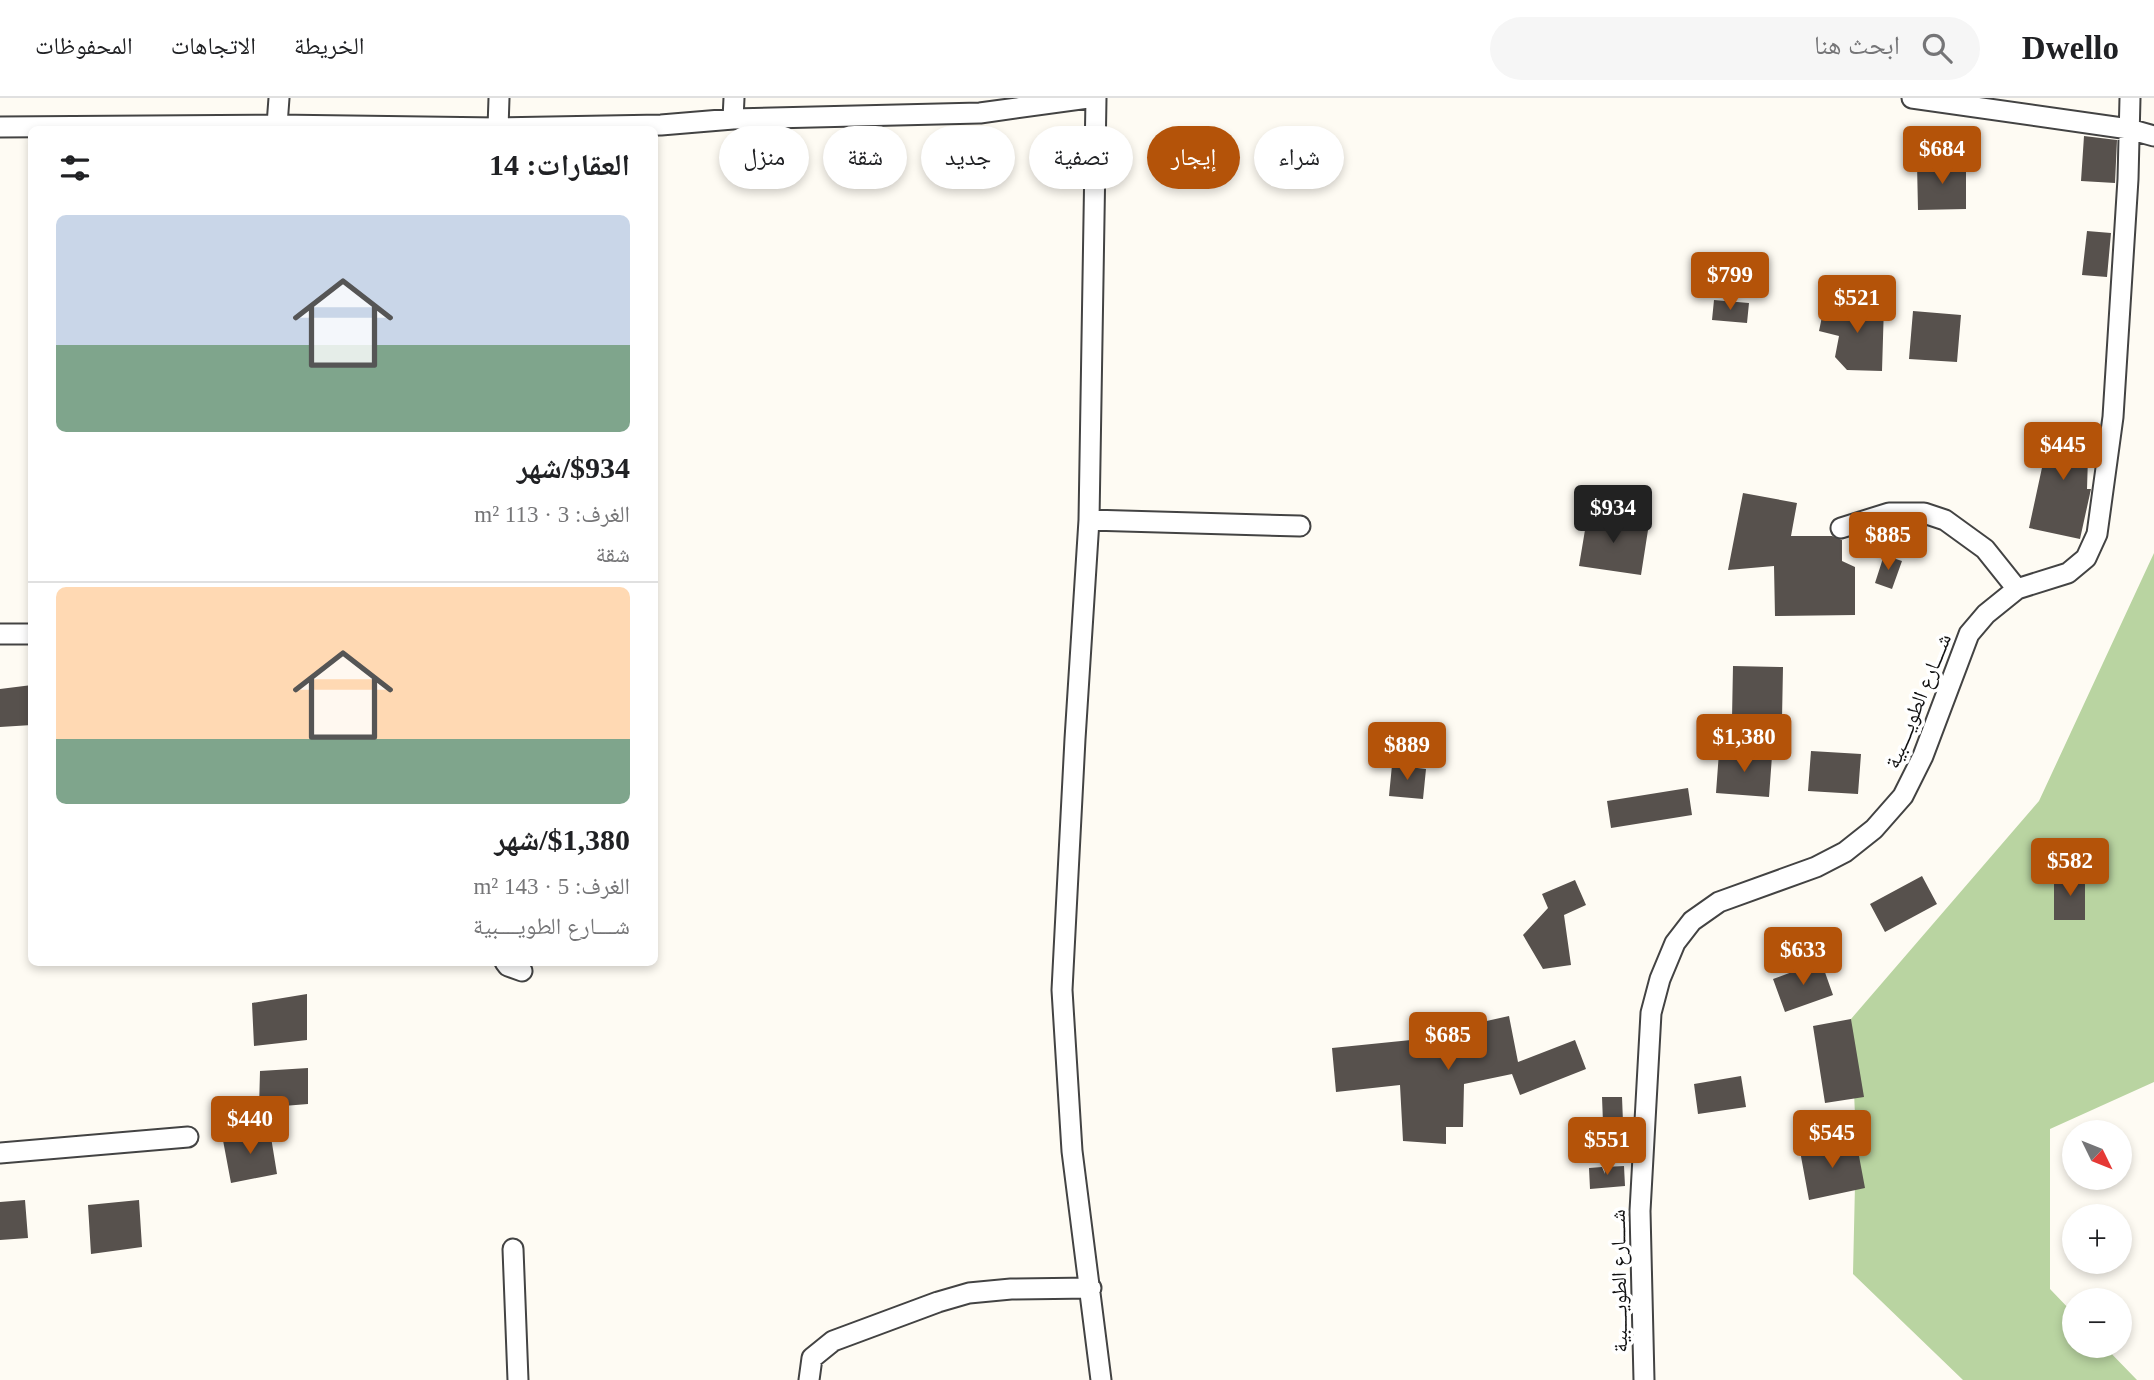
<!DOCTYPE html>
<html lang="ar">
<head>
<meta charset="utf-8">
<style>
  :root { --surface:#fff; --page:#f6f6f6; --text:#202124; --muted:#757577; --line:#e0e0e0; --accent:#b45309 }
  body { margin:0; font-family:"Times New Roman","Noto Naskh Arabic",serif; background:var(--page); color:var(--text); direction:rtl; height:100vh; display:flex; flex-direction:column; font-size:26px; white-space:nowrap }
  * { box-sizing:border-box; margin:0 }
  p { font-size:23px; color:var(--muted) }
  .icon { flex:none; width:38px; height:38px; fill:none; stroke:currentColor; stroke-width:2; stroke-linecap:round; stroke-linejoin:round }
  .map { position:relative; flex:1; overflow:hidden; direction:ltr }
  .side { position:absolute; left:28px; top:28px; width:630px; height:840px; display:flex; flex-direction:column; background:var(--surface); border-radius:10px; box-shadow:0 4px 10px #0003; direction:rtl }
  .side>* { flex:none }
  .hud { position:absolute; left:679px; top:28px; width:665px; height:63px; direction:rtl; display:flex; gap:14px }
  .needle { width:46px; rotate:133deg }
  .buttons { position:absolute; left:2062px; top:1022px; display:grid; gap:14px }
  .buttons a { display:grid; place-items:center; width:70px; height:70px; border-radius:50%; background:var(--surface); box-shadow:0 4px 10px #0003; font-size:35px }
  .price { position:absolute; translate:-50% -60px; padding:0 16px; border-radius:7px; background:var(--accent); color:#fff; font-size:23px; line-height:46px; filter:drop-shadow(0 2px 4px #0008) }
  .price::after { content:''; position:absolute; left:50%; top:42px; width:21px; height:16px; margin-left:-10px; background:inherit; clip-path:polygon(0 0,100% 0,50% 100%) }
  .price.current { background:#222; color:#fff }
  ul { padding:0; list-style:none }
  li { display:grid; align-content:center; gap:14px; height:371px; padding:0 28px }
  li+li { border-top:2px solid var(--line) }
  li span { display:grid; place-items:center; height:217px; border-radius:10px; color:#555 }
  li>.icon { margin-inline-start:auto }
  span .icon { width:126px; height:126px; fill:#fffc; stroke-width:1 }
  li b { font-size:30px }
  h2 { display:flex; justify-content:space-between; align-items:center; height:84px; padding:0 28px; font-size:30px }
  .pill { padding:0 24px; border-radius:32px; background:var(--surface); box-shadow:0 4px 10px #0003; font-size:24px; line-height:63px }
  .pill.current { background:var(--accent); color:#fff }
  header { display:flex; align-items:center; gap:42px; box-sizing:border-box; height:98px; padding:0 35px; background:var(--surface); border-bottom:2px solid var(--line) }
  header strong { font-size:33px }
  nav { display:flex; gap:38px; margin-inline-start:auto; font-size:24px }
  .search { width:490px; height:63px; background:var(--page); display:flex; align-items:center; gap:18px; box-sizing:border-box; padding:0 24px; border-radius:38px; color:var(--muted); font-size:26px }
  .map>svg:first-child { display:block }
  .forest { fill:#b9d4a1 }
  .building { fill:#57514d }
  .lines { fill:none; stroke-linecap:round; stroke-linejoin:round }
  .minor-casing { stroke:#434343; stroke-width:23 }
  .minor { stroke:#fff; stroke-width:19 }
  .labels { text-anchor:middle; stroke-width:7; stroke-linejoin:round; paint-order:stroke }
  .street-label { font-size:21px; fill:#101010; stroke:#fff }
</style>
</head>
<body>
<header>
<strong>Dwello</strong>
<div class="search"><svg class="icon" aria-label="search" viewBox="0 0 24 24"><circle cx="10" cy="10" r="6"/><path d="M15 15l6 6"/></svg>ابحث هنا</div>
<nav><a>الخريطة</a><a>الاتجاهات</a><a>المحفوظات</a></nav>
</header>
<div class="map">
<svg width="2154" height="1282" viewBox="0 0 2154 1282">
  <rect width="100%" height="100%" fill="#fefbf3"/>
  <path class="forest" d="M2154 455V984L2050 1031V1191L2074 1216V1248H2104L2137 1282H1963L1853 1176 1856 1042 1851 921 2039 703Z"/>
  <path class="building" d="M2084 38 2117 42 2115 85 2081 83Z
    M1966 65V111L1918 112 1917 66Z
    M2087 133 2111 135 2107 179 2082 177Z
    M1714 202 1749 205 1747 225 1712 222Z
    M1849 206 1884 207 1882 273 1847 272 1835 259 1839 238 1819 233 1824 209Z
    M1913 213 1961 217 1957 264 1909 261Z
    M2052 326 2089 328 2087 391H2091L2080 441 2029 430 2043 365H2040Z
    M1743 395 1797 405 1791 438H1832L1842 442V463L1855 469V517L1775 518 1774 468 1728 472Z
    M1588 414 1621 419 1626 429 1648 432 1641 477 1579 468Z
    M1884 457 1902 463 1892 491 1875 485Z
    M1733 568 1783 569 1782 621 1732 620Z
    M32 587V627L0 629V591Z
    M1811 653 1861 656 1858 696 1808 693Z
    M1719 654 1772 658 1769 699 1716 695Z
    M1392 667 1426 671 1423 701 1389 698Z
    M1688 690 1692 717 1611 730 1607 703Z
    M2054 777H2085V822H2054Z
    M1922 778 1937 806 1885 834 1870 806Z
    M1575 782 1586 807 1564 817 1571 867 1543 871 1523 837 1548 810 1542 796Z
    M1821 863 1833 897 1785 914 1773 881Z
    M307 896V942L254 948 252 905Z
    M1509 918 1518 964 1575 942 1586 971 1520 997 1512 976 1464 986 1463 1029H1446V1046L1403 1043 1400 987 1336 994 1332 950 1411 942 1410 940Z
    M1851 921 1864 999 1825 1005 1813 928Z
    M308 970V1006L259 1010 260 973Z
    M1741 978 1746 1009 1698 1016 1694 986Z
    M1602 999H1622L1623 1024 1603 1025Z
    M270 1033 277 1076 231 1085 222 1037Z
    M1856 1042 1865 1090 1809 1102 1800 1053Z
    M1624 1068 1625 1088 1590 1091 1589 1070 1602 1069 1605 1076 1604 1069Z
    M25 1102 28 1140 0 1142V1104Z
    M139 1102 142 1149 91 1156 88 1107Z"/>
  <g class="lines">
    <g class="minor-casing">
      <path id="minor" d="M1096 0 1089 422 1075 641 1062 892 1072 1053 1101 1282
        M1912 0 2129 31 2154 38
        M733 21 734 0
        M277 27 279 0
        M0 29 277 27 498 30 661 27 733 21 980 15 1088 0
        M498 30 499 0
        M1089 422 1300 428
        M1841 430 1889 415H1924L1945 422 1985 451 2017 491
        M0 536H32
        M505 864 508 868 522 873
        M0 1055 188 1039
        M513 1151 518 1282
        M809 1282 812 1260 833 1243 938 1204 969 1195 1011 1191 1091 1190
        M1644 1282 1640 1113 1651 915 1660 881 1675 845 1692 823 1719 804 1816 769 1845 754 1874 731 1903 698 1923 658 1969 536 1986 516 2017 491 2068 475 2086 460 2097 436 2113 319 2128 81 2130 0"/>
    </g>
    <use href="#minor" class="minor"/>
  </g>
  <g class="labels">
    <g class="street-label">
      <text transform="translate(1918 603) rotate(-68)" y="7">شــــارع الطويــــبية</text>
      <text transform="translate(1619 1183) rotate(-91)" y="7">شــــارع الطويــــبية</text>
    </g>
  </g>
</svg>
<div class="buttons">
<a><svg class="needle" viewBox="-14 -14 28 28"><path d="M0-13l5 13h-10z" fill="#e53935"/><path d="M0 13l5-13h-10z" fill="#757577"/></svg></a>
<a>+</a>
<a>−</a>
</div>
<b class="price" style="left:1942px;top:88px">$684</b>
<b class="price" style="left:1730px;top:214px">$799</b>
<b class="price" style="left:1857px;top:237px">$521</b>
<b class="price" style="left:2063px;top:384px">$445</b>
<b class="price current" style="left:1613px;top:447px">$934</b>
<b class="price" style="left:1888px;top:474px">$885</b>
<b class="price" style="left:1744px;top:676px">$1,380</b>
<b class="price" style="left:1407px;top:684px">$889</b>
<b class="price" style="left:2070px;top:800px">$582</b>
<b class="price" style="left:1803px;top:889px">$633</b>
<b class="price" style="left:1448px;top:974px">$685</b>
<b class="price" style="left:250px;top:1058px">$440</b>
<b class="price" style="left:1832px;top:1072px">$545</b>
<b class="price" style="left:1607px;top:1079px">$551</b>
<div class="hud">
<a class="pill">شراء</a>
<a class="pill current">إيجار</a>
<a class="pill">تصفية</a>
<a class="pill">جديد</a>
<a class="pill">شقة</a>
<a class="pill">منزل</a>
</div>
<section class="side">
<h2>العقارات: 14<svg class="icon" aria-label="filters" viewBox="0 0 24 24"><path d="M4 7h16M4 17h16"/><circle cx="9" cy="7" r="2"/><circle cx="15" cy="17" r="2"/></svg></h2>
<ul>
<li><span style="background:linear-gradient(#c9d6e8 60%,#7fa58c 0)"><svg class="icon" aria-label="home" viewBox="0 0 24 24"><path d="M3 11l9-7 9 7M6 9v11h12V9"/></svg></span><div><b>$934/شهر</b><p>الغرف: 3 · 113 m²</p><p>شقة</p></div></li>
<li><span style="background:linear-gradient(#ffd9b3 70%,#7fa58c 0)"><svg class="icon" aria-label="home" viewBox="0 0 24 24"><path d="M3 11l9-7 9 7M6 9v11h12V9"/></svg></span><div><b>$1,380/شهر</b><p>الغرف: 5 · 143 m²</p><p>شــــارع الطويــــبية</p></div></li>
</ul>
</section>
</div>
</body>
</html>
